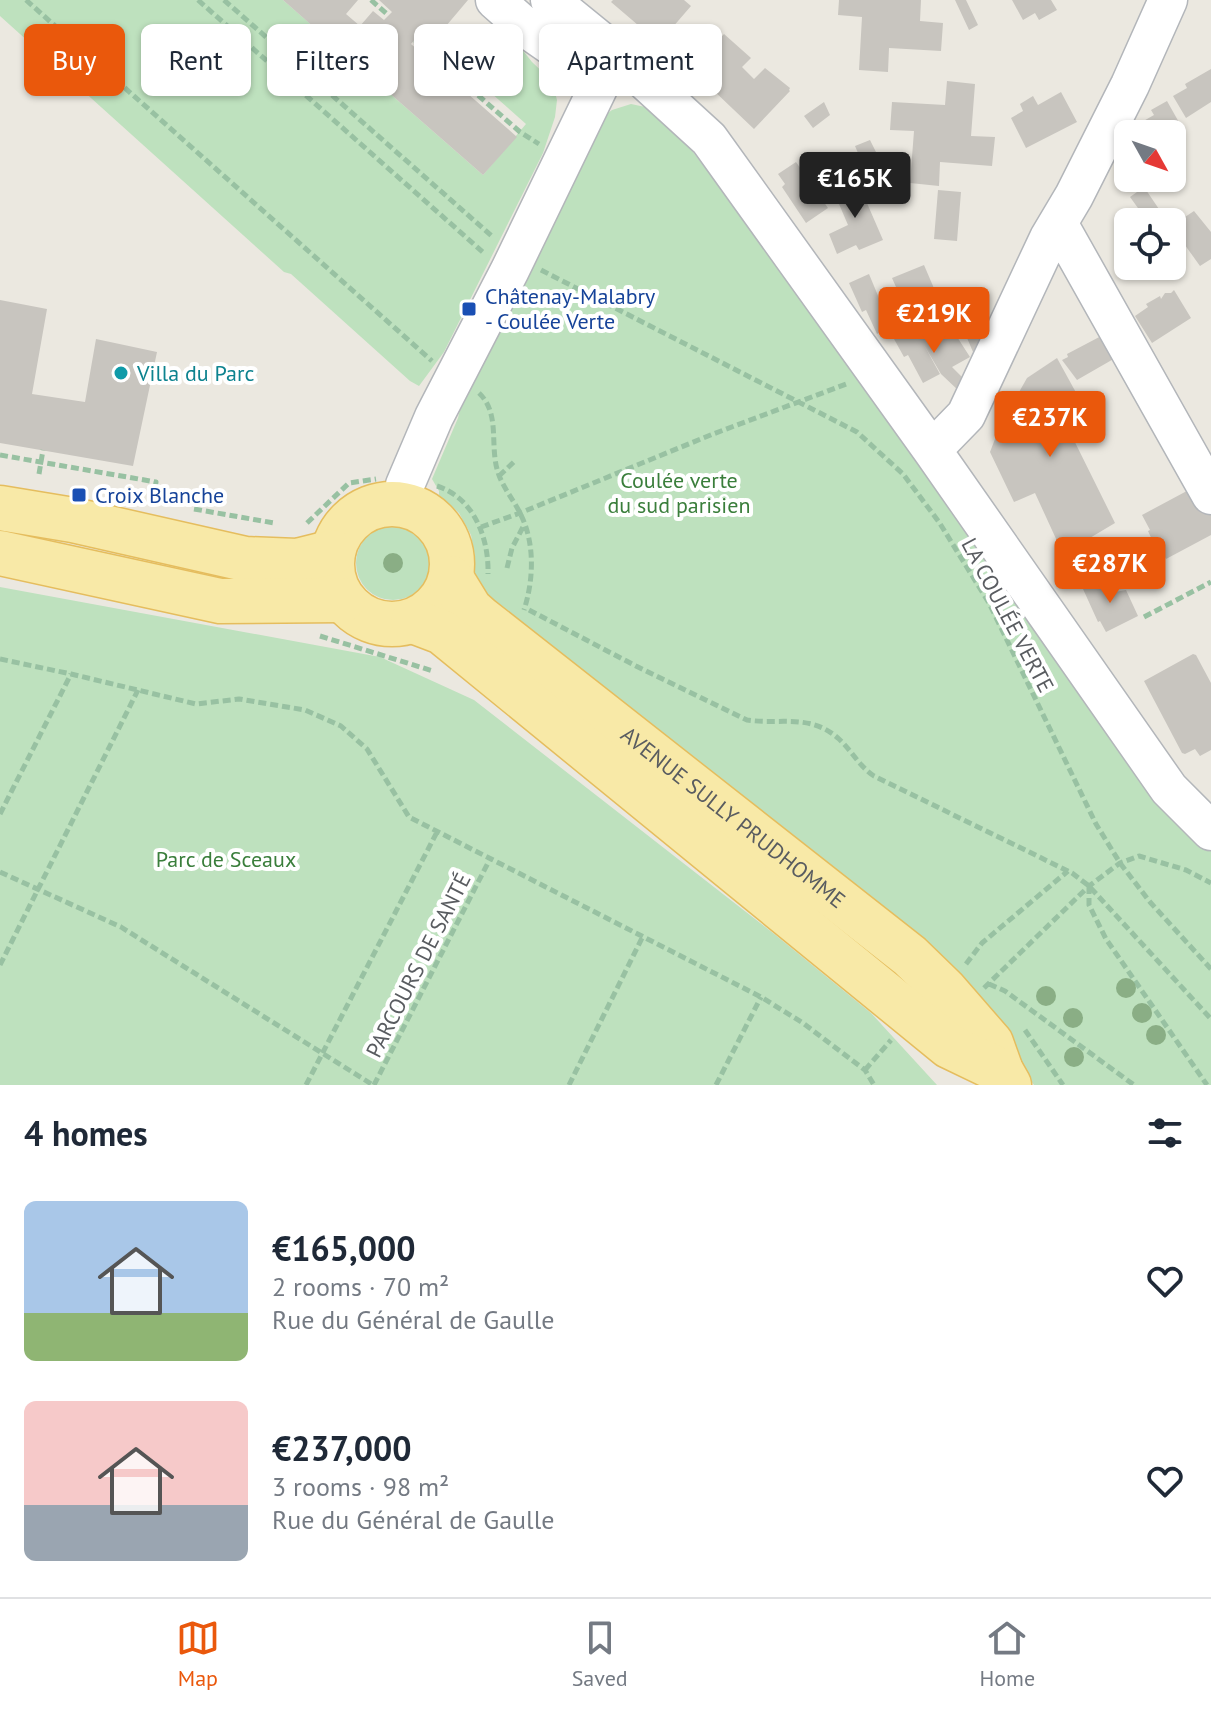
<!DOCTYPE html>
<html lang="en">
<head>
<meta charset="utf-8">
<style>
  :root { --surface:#fff; --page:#f2f2f3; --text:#1f2937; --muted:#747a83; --line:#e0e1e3; --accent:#ea580c }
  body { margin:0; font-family:"PT Sans",sans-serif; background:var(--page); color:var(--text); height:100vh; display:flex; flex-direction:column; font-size:30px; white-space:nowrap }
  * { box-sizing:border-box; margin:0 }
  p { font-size:26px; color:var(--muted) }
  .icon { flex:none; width:44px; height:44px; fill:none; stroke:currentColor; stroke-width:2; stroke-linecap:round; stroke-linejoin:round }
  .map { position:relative; height:1085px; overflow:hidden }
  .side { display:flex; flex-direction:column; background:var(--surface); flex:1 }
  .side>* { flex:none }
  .guide { position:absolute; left:24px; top:24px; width:800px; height:72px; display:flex; gap:16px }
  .needle { width:52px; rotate:130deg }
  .fabs { position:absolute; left:1114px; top:120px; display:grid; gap:16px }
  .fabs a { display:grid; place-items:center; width:72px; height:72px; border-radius:12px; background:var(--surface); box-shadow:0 2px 6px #0004; font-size:40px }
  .price { position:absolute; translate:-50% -68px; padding:0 18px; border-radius:8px; background:var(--accent); color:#fff; font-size:26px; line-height:52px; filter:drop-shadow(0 2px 4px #0008) }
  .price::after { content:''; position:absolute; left:50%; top:48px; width:24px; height:18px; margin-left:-12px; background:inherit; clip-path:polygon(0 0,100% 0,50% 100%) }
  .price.active { background:#222; color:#fff }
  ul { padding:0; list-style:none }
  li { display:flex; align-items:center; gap:24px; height:200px; padding:0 24px }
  li span { display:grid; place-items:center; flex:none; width:224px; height:160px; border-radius:12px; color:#555 }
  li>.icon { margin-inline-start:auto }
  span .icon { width:96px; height:96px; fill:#fffc; stroke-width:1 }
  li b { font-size:34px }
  h2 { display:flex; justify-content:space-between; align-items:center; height:96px; padding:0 24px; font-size:34px }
  .chip { padding:0 28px; border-radius:12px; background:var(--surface); box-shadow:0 2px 6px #0004; font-size:28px; line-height:72px }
  .chip.active { background:var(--accent); color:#fff }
  .dock { display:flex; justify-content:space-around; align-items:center; height:112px; border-top:2px solid var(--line); background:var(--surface); font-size:22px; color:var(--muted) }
  .dock a { display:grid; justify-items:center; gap:4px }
  .dock .active { color:var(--accent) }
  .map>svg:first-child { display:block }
  .green { fill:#bee1be }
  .building { fill:#c8c5bf }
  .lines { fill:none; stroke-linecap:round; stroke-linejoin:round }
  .minor-casing { stroke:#b3b6ba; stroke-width:41 }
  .major-casing { stroke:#e5bd5e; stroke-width:47 }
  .path { stroke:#98c1a2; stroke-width:5; stroke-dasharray:8 4; stroke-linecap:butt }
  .minor { stroke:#fff; stroke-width:38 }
  .major { stroke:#f8e9a7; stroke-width:44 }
  .tree { fill:#8aae85 }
  .transit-dot { fill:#1a4fb4; stroke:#fff; stroke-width:3 }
  .culture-dot { fill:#0f9aa8; stroke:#fff; stroke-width:3 }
  .labels { text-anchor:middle; stroke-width:8; stroke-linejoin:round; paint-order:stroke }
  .transit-label { font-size:22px; fill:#164399; stroke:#fff; text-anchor:start }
  .culture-label { font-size:22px; fill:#0d838f; stroke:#fff; text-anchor:start }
  .park-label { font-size:22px; fill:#3a7e3b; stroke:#fff }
  .street-label { font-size:22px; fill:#595c60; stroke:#fff }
</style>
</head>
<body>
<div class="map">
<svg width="1211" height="1085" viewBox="0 0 1211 1085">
  <rect width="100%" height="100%" fill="#ebe8e0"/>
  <path class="green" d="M0 0H283L483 175 526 124 482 85 517 43 532 62 552 81 557 100 555 117 543 153 444 352 419 386 410 381 291 274 284 272 0 16Z
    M631 104 650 108 676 130 720 187 997 572 1211 848V1085H1034L1014 1057 480 606 474 578 475 557 471 535 459 513 439 495V491L432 479 458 418 463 397 604 116 612 110Z
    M356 563a37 37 0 1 1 74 0a37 37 0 1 1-74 0Z
    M0 587 380 657 474 700 773 933 871 1013 937 1085H0Z"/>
  <path class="building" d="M283 0H358L346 14 360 26 373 11 384 20 392 12 379 0H468L430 45 419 35 411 44 517 137 483 175 339 49 350 37 341 30 336 25 325 37Z
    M613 0H684L691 6 659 43 611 2Z
    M839 0H921L920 21 943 23 941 51 889 48 888 72 859 70 862 17 838 15Z
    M955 0H966L978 25 969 30Z
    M1012 0H1051L1057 10 1039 20 1035 13 1023 20Z
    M724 34 751 58 742 67 754 79 765 68 790 88 789 90 790 91 754 129 691 69Z
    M1211 69V102L1186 118 1173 96 1187 88 1185 84Z
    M947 81 975 84 971 136 995 137 992 166 940 162 939 186 910 183 914 131 890 130 892 102 945 105Z
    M1061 92 1077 122 1026 148 1011 118 1023 111 1020 104 1033 96 1038 105Z
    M1167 101 1185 133 1172 141V134H1147L1140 123 1154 115 1151 110Z
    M824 102 830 115 813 128 804 116Z
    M870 140 877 154 861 160 855 146Z
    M796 162 828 208 806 223 782 187 785 184 778 174Z
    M857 180 883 240 859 250 856 245 837 254 829 234 848 225 833 190Z
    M1144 187 1163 215 1167 222H1148L1130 197Z
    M938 190 961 192 957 241 934 239Z
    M1194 211 1211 232V259L1200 266 1172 227V224L1177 218 1184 215 1185 217Z
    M924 265 939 300 908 314 892 278Z
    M1139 266H1159L1162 271 1154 276 1148 267 1141 271Z
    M869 274 891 327 877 334 866 310 862 312 849 283Z
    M1174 290 1191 318 1152 343 1135 316 1148 307 1146 304 1160 296 1161 299 1165 293H1171Z
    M0 300 47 309 32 394 85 402 96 339 157 352 133 466 0 443Z
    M978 309 989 336 976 359 959 319Z
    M915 328 919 336 928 332 932 340 952 329 970 357 952 367 965 380 960 392 941 374 924 345 940 374 923 383 908 355 904 357 894 339Z
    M1105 334 1117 357 1077 380 1062 360 1068 357 1067 354Z
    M1057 358 1079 398 1059 410 1115 523 1063 554 1035 493 1014 502 990 452 1000 426 1027 378Z
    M1198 485 1211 510V535L1166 559 1158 544 1155 546 1148 531 1150 530 1142 515Z
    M1107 578 1115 592 1126 590 1138 616 1106 632 1100 621 1098 622 1083 589Z
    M1193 654 1196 655 1211 683V750L1200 756 1195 749 1185 754 1182 753 1144 681Z"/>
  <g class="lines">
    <g class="minor-casing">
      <path id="minor" d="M495 0 530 31 553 47 615 53
        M550 0 615 53 709 139 932 450 1169 789 1211 831
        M1058 223 1211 495
        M932 450 966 415 1049 238 1074 196 1130 85 1168 0
        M402 504 405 485 434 417 510 270 615 53"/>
    </g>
    <g class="major-casing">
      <g id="major">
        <circle cx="392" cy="564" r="60"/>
        <path d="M0 508 73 520 245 559 297 561 333 552"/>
        <path d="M0 553 220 601 343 600"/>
        <path id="s1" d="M451 578 470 609 480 618 910 956 944 989 991 1043 1001 1071 1009 1085"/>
        <path d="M413 621 442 632 949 1046 1001 1071"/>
      </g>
    </g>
    <path class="path" d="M26 0 432 361
      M198 0 485 254
      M224 0 494 238
      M371 0 388 15
      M415 40 520 132 539 144
      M304 71 341 30
      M452 71 467 54
      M541 270 857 432 903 474 939 522 989 603 1096 824 1120 863 1150 902 1211 969
      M479 393C500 413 490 443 497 469 501 485 513 499 520 513 535 542 534 579 524 610
      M0 455 156 482 154 496
      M39 474 43 450
      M499 476 516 460
      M437 486C474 498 489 538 488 574
      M194 509 274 523
      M307 523 349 483 376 479
      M481 527 520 513 713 434 849 383
      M507 568 512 548 524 525
      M529 610 636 666 747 720C781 725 810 713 839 739 852 751 859 766 874 776L1072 873 1089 886 1211 1019
      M1144 617 1211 582
      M320 636 433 671
      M0 659 71 674 196 704 239 699 305 710 341 726 367 749 409 817 761 997 803 1023 865 1070 874 1085
      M0 814 71 674
      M0 872 121 927 373 1085
      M1089 886V905L1106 939 1207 1085
      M966 964 982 943 1068 871
      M0 965 138 690
      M989 984 1005 991 1134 1085
      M984 988 1089 886 1120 863 1139 856 1186 870 1211 883
      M1025 1030 1063 1085
      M865 1070 891 1040
      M306 1085 437 832
      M374 1085 490 859
      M569 1085 643 936
      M716 1085 761 997"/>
    <use href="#minor" class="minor"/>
    <use href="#major" class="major"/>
  </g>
  <g class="tree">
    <circle cx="393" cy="563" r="10"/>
    <circle cx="1126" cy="988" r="10"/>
    <circle cx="1046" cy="996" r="10"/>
    <circle cx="1142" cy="1013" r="10"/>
    <circle cx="1073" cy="1018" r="10"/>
    <circle cx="1156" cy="1035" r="10"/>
    <circle cx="1074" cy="1057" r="10"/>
  </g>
  <g class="transit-dot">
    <rect x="461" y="301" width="16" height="16" rx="4"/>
    <rect x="71" y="487" width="16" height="16" rx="4"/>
  </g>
  <circle class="culture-dot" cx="121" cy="373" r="8"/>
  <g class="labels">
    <g class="transit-label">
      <text x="485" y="304">Châtenay-Malabry<tspan x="485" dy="25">- Coulée Verte</tspan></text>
      <text x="95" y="503">Croix Blanche</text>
    </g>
    <g class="culture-label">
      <text x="137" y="381">Villa du Parc</text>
    </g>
    <g class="park-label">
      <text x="679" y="488">Coulée verte<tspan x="679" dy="25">du sud parisien</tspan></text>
      <text x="226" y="867">Parc de Sceaux</text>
    </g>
    <g class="street-label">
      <text transform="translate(1008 615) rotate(62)" y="8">LA COULÉE VERTE</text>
      <text dy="8" stroke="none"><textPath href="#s1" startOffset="372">AVENUE SULLY PRUDHOMME</textPath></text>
      <text transform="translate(418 965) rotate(-63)" y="8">PARCOURS DE SANTÉ</text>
    </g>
  </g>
</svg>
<div class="fabs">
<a><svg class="needle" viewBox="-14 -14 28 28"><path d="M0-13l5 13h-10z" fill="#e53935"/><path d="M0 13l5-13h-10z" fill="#747a83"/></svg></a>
<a><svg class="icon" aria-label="locate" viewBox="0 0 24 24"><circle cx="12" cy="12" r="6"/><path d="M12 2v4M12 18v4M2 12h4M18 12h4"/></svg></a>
</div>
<b class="price active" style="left:855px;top:220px">€165K</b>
<b class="price" style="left:934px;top:355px">€219K</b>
<b class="price" style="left:1050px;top:459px">€237K</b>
<b class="price" style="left:1110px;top:605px">€287K</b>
<div class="guide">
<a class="chip active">Buy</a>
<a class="chip">Rent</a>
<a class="chip">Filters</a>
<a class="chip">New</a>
<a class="chip">Apartment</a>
</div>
</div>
<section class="side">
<h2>4 homes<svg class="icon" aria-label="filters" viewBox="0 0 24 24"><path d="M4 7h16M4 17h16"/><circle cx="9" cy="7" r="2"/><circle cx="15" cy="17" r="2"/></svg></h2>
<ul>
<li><span style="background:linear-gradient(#a9c7e8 70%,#8fb573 0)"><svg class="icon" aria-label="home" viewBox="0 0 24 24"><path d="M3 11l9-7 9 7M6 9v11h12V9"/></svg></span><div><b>€165,000</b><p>2 rooms · 70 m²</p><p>Rue du Général de Gaulle</p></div><svg class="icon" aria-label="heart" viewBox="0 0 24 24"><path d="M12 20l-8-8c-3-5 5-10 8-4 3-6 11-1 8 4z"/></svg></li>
<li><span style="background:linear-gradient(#f6c9c9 65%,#9aa5b1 0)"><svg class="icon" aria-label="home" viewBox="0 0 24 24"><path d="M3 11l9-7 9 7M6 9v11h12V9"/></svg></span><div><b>€237,000</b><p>3 rooms · 98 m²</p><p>Rue du Général de Gaulle</p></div><svg class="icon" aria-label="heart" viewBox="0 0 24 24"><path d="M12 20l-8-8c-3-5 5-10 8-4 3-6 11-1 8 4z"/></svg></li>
</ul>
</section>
<nav class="dock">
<a class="active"><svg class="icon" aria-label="map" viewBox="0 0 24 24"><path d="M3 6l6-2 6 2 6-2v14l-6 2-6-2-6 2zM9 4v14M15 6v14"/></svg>Map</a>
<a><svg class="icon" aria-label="saved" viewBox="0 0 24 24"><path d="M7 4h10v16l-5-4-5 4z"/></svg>Saved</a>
<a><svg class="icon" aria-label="home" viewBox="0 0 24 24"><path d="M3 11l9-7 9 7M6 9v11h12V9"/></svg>Home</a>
</nav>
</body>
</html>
